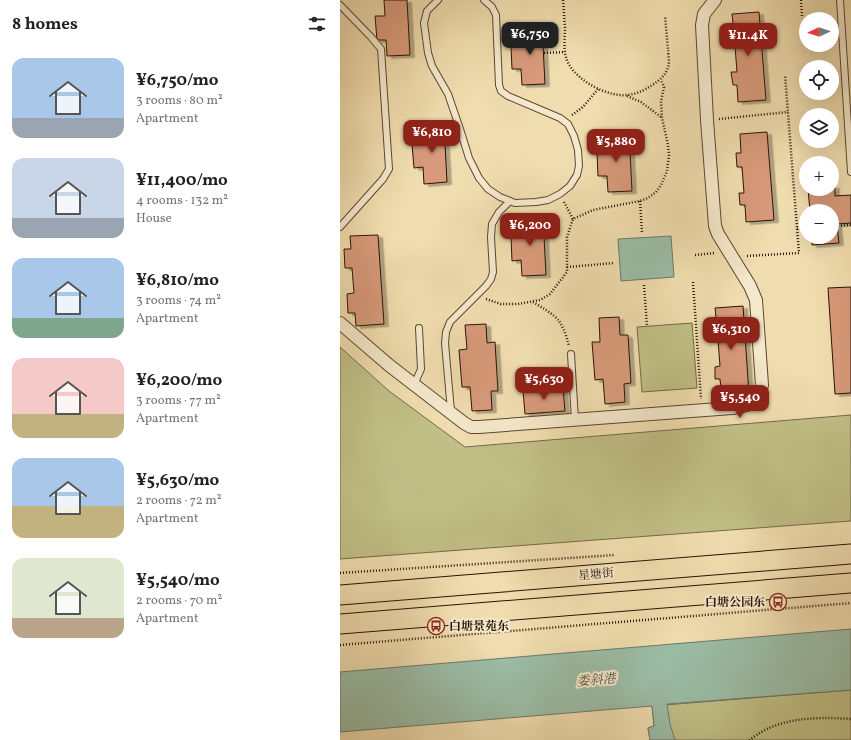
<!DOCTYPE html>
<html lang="en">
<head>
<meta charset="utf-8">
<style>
  :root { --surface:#fff; --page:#f6f6f6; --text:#222; --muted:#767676; --accent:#8f2418 }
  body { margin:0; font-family:Vollkorn,"Noto Serif SC",serif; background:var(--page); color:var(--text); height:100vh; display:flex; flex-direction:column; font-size:15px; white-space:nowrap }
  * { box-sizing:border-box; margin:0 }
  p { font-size:13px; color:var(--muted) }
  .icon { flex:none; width:22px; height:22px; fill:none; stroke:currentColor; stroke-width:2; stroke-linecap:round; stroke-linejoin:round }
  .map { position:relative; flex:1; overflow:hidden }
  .drawer { display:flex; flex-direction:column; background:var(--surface); width:340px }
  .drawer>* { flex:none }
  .needle { width:26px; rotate:266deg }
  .tools { position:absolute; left:459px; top:12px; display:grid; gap:8px }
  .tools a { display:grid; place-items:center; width:40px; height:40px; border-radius:50%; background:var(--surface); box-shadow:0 4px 16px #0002; font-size:20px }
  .price { position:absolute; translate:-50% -34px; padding:0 9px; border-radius:8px; background:var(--accent); color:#fff; font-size:13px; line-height:26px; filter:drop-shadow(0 1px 2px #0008) }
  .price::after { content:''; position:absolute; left:50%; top:24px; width:12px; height:9px; margin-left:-6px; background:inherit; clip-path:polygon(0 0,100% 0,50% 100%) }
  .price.on { background:#222; color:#fff }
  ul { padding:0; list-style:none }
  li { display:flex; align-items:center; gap:12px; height:100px; padding:0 12px }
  li span { display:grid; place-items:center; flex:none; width:112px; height:80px; border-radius:12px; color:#555 }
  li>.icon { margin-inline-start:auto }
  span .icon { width:48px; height:48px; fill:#fffc; stroke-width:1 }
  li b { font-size:17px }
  h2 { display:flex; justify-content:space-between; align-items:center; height:48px; padding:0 12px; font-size:17px }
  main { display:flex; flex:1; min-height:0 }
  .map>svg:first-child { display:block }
  .green { fill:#c0bf86; stroke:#746948 }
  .water { fill:#9bbda7; stroke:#6d7968 }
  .building { fill:#d89a7a; stroke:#281309; filter:url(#shadow) }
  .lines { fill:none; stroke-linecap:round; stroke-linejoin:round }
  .service-casing { stroke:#5a4632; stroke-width:8 }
  .minor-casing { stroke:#5a4632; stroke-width:14 }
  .primary-casing { stroke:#281309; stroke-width:21 }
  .path { stroke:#281309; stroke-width:2.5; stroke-dasharray:1 2; stroke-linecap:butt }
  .service { stroke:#f5e9cb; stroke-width:6 }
  .minor { stroke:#f5e9cb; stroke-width:12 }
  .primary { stroke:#f0ddaf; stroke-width:19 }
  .labels { text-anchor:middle; stroke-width:4; stroke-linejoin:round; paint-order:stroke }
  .street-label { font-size:12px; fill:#281309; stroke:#f5e9cb }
  .poi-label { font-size:12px; font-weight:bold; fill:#281309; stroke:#f5e9cb; text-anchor:end }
  .water-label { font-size:13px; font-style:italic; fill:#504e40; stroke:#f5e9cb }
</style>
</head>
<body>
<main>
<section class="drawer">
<h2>8 homes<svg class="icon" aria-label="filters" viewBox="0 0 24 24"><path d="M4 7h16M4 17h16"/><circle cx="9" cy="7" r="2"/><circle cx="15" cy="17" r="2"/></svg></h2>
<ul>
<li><span style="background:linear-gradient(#a9c7e8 75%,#9aa5b1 0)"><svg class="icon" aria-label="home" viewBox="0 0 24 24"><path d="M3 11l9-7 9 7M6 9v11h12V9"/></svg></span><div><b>¥6,750/mo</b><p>3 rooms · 80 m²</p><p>Apartment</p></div></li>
<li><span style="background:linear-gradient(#c9d6e8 75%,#9aa5b1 0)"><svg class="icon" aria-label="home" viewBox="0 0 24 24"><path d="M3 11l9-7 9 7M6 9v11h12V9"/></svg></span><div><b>¥11,400/mo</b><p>4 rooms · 132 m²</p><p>House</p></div></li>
<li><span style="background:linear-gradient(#a9c7e8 75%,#7fa58c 0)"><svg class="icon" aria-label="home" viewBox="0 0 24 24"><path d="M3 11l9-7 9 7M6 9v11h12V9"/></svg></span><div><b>¥6,810/mo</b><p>3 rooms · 74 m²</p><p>Apartment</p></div></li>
<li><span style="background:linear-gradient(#f6c9c9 70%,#c2b280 0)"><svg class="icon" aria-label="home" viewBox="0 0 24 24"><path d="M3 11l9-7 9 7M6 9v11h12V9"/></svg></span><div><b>¥6,200/mo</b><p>3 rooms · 77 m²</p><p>Apartment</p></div></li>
<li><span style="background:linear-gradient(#a9c7e8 60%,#c2b280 0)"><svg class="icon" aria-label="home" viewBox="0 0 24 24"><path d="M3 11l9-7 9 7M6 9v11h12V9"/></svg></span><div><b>¥5,630/mo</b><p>2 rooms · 72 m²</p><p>Apartment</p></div></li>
<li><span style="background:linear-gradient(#dfe7d0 75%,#b9a48a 0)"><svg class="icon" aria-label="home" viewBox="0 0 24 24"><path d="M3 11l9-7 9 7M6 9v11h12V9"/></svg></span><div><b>¥5,540/mo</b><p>2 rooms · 70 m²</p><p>Apartment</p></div></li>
</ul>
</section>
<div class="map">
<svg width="511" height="740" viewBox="0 0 511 740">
  <defs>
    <filter id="shadow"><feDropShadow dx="4.5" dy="2.5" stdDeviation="0" flood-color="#0004"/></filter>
  </defs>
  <rect width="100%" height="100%" fill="#f0ddaf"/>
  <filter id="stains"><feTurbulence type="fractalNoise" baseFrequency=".005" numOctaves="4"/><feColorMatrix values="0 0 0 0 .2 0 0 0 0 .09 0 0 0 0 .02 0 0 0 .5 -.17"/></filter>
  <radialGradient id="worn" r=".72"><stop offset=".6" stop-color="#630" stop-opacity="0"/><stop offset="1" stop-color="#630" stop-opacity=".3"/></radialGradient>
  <path class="green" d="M352 323 357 388 302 392 297 327Z
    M0 347 49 391 125 447 511 415V521L0 559Z
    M511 690V740H310L308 728 314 726V725L312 706Z"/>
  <path class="water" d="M331 236 334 277 281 281 278 239Z
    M511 629V690L327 704 330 724 335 740H310L308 728 314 726V724L312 706 0 732V672Z"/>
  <path class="building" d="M44 0H67L70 55 47 56 46 40H37L35 16H45Z
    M419 12 426 100 398 102 397 85H393L391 72H397L395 46H390L389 32H394L392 14Z
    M202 26 205 84 182 85 181 69H172L171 46 180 45 179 27Z
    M104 125 107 182 84 184 83 167 74 168 72 144H82L81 126Z
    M427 132 434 220 406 222 405 205H400L399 193H404L402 167H397L396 153H401L400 134Z
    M289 133 292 191 268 192 267 176H258L257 153H266L265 134Z
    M492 186H495V196L511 195V223L497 224 499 243 472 245V237H492V211H470L468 189H492Z
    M203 217 206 275 182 276 181 260 172 261 171 237H180L179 219Z
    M38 235 44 324 16 326 15 313H8L7 294 14 293 12 268H5L4 249H11L10 236Z
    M511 287V393L495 394 488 288Z
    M403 306 409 394 382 396 380 379H375V367L380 366 378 340 373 341 372 327H377L375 308Z
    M279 317 280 335H288L291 383 284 384 285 402 265 404 263 379 255 380 252 342H260L259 318Z
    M146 324 147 343 155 342 158 391H151L152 410 132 411 130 387H122L119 350 127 349 125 325Z
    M223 388 225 411 185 414 183 391Z"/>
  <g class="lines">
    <g class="service-casing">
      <path id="service" d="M98 0 87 11 84 23 88 53 92 66 108 94 120 129 129 158 139 178 148 189 160 197 175 203 196 202 208 200 220 194 230 186 237 175 239 166 238 150 234 136 228 124 220 118 168 96 161 91 159 85 156 15 152 7 144 0
        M500 0 511 172
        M0 5 31 37 41 49 49 169 43 179 0 227
        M231 354 235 420
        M74 385 81 369 79 328
        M111 411 105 343 106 332 110 322 146 286 151 279 153 272 151 237 152 224 159 212 170 201"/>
    </g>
    <g class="minor-casing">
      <path id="minor" d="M0 323 50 366 124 423 131 427H139L392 408C410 405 418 405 422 385L416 300 410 286 378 234 375 226 367 120 362 25 364 14 375 0"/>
    </g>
    <g class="primary-casing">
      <path id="primary" d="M0 595 511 554
        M0 624 511 583"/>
    </g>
    <path class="path" d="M223 0C224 9 224 18 225 27 225 40 222 54 230 66 240 82 268 97 287 95 297 94 305 90 312 85 319 81 326 75 328 67 330 62 328 54 328 49 327 38 326 27 325 16
      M461 0 462 16
      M204 53 225 52
      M287 96 301 102 321 117
      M232 115 243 107 258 89
      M379 119 448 112
      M300 201 302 233
      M224 202 233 219
      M498 226 511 225
      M457 229 466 228
      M355 255 375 253
      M407 256 459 253 445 75
      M227 267 274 263
      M353 282 361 399
      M304 285 307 326
      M146 299 161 304H178L200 300 210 294 227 272V237L233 219 253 210 300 201 308 198 316 192 321 185 327 171 329 155 328 145 322 118 321 101 324 87 321 80
      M193 302C201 307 214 314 219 321 224 328 227 338 229 346
      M0 573 275 555
      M0 645 511 603
      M409 740C414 737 419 733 425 730 451 717 482 717 511 719"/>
    <use href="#service" class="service"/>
    <use href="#minor" class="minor"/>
    <use href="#primary" class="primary"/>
  </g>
  <defs>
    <g id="bus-ring" transform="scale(0.9)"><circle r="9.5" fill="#f5e9cb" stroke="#8f2418" stroke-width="1.5"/><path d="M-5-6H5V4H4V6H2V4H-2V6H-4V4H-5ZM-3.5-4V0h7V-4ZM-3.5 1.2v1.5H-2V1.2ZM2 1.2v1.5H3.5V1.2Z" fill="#8f2418"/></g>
  </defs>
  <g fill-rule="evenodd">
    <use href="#bus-ring" x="438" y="602"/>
    <use href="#bus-ring" x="96" y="626"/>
  </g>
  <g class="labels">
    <g class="street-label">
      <text transform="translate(256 574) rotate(-5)" y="4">星塘街</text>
    </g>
    <g class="poi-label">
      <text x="425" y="606">白塘公园东</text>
      <text x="109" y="630" text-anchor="start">白塘景苑东</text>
    </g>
    <g class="water-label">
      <text transform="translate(256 679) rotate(-5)" y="5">娄斜港</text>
    </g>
  </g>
  <rect width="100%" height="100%" filter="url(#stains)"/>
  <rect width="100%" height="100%" fill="url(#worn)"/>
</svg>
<div class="tools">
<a><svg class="needle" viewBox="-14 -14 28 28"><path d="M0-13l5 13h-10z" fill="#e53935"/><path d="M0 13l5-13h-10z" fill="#767676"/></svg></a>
<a><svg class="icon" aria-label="locate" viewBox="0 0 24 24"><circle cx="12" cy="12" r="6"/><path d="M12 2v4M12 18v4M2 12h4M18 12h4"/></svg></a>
<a><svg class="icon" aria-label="layers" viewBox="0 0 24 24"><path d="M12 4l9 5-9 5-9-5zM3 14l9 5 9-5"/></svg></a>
<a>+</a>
<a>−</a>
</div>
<b class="price on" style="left:190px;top:56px">¥6,750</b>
<b class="price" style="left:408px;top:57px">¥11.4K</b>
<b class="price" style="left:92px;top:154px">¥6,810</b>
<b class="price" style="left:276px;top:163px">¥5,880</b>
<b class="price" style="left:190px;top:247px">¥6,200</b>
<b class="price" style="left:391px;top:351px">¥6,310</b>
<b class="price" style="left:204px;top:401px">¥5,630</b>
<b class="price" style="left:400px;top:419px">¥5,540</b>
</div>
</main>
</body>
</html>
